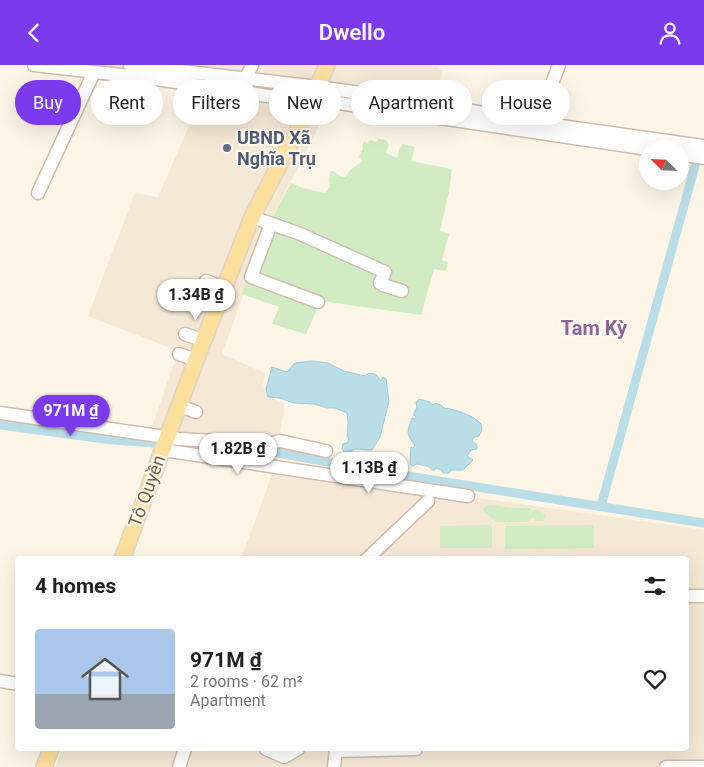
<!DOCTYPE html>
<html lang="en">
<head>
<meta charset="utf-8">
<style>
  :root { --surface:#fff; --page:#f6f6f6; --text:#222; --muted:#767676; --accent:#7c3aed }
  body { margin:0; font-family:Roboto,sans-serif; background:var(--page); color:var(--text); height:100vh; display:flex; flex-direction:column; font-size:19px; white-space:nowrap }
  * { box-sizing:border-box; margin:0 }
  p { font-size:16px; color:var(--muted) }
  .icon { flex:none; width:28px; height:28px; fill:none; stroke:currentColor; stroke-width:2; stroke-linecap:round; stroke-linejoin:round }
  .map { position:relative; flex:1; overflow:hidden }
  .details { position:absolute; left:15px; top:491px; width:674px; height:195px; display:flex; flex-direction:column; background:var(--surface); border-radius:5px; box-shadow:0 5px 20px #0002 }
  .details>* { flex:none }
  .guide { position:absolute; left:15px; top:15px; width:675px; height:45px; display:flex; gap:10px }
  .needle { width:32px; rotate:294deg }
  .controls { position:absolute; left:639px; top:75px; display:grid; gap:10px }
  .controls a { display:grid; place-items:center; width:50px; height:50px; border-radius:50%; background:var(--surface); box-shadow:0 5px 20px #0002; font-size:25px }
  .price { position:absolute; translate:-50% -42px; padding:0 11px; border-radius:18px; background:#fff; color:#222; font-size:16px; line-height:32px; filter:drop-shadow(0 1px 2px #0008) }
  .price::after { content:''; position:absolute; left:50%; top:30px; width:15px; height:11px; margin-left:-8px; background:inherit; clip-path:polygon(0 0,100% 0,50% 100%) }
  .price.on { background:var(--accent); color:#fff }
  ul { padding:0; list-style:none }
  li { display:flex; align-items:center; gap:15px; height:125px; padding:0 20px }
  li span { display:grid; place-items:center; flex:none; width:140px; height:100px; border-radius:5px; color:#555 }
  li>.icon { margin-inline-start:auto }
  span .icon { width:60px; height:60px; fill:#fffc; stroke-width:1 }
  li b { font-size:21px }
  h2 { display:flex; justify-content:space-between; align-items:center; height:60px; padding:0 20px; font-size:21px }
  .tag { padding:0 18px; border-radius:22px; background:var(--surface); box-shadow:0 5px 20px #0002; font-size:18px; line-height:45px }
  .tag.on { background:var(--accent); color:#fff }
  header { display:flex; justify-content:space-between; align-items:center; height:65px; padding:0 20px; background:var(--accent); color:#fff; font-size:22px; font-weight:600 }
  .map>svg:first-child { display:block }
  .residential { fill:#f5e8d4 }
  .green { fill:#d1ecc4 }
  .water { fill:#b9dee8; stroke:#9fcdda }
  .lines { fill:none; stroke-linecap:round; stroke-linejoin:round }
  .canal { stroke:#b9dee8; stroke-width:9 }
  .minor-casing { stroke:#cfbeab; stroke-width:15 }
  .major-casing { stroke:#dcd5d0; stroke-width:18 }
  .minor { stroke:#fff; stroke-width:12 }
  .major { stroke:#fee09d; stroke-width:15 }
  .service-dot { fill:#5c6f8a; stroke:#fff9ed; stroke-width:2 }
  .labels { text-anchor:middle; stroke-width:4.5; stroke-linejoin:round; paint-order:stroke }
  .service-label { font-size:18px; font-weight:bold; fill:#4e5e75; stroke:#fff9ed; text-anchor:start }
  .street-label { font-size:18px; fill:#785d49; stroke:#fff9ed }
  .quarter-label { font-size:20px; font-weight:bold; fill:#8c659b; stroke:#fff9ed }
</style>
</head>
<body>
<header><svg class="icon" aria-label="back" viewBox="0 0 24 24"><path d="M15 5l-7 7 7 7"/></svg>Dwello<svg class="icon" aria-label="person" viewBox="0 0 24 24"><circle cx="12" cy="8" r="4"/><path d="M4 21q1-7 8-7t8 7"/></svg></header>
<div class="map">
<svg width="704" height="702" viewBox="0 0 704 702">
  <rect width="100%" height="100%" fill="#fdf6e6"/>
  <path class="residential" d="M34 0H435L443 6 426 56 342 46 324 51 269 159 222 289 265 308 263 319 267 331 285 339 274 404 704 465V702H55L62 684H686V494H241L274 404 161 391 152 387 145 368 152 362 178 286 88 251 135 128 158 132 206 22Z"/>
  <path class="green" d="M379 74 386 75 389 80 386 88 397 93 399 84 403 79 415 82 411 96 452 104 449 127 440 166 449 169 442 195 448 197 446 206 434 204 421 250 321 236 306 269 272 259 279 242 242 229 269 159 291 118 303 123 325 128 330 121 329 116 330 107 333 106 342 112H345L350 105 363 96 359 92 363 83 362 81 364 76 368 78 370 75 376 77Z
    M488 440C502 441 515 444 530 443L532 446 538 444 546 450 543 456H536L533 453 527 457H495L491 452 484 447 483 444Z
    M490 460 492 463V483H440V461Z
    M594 460V483L505 484V461Z"/>
  <path class="water" d="M312 296 328 298 344 306 365 311 369 308 375 309 381 316 383 312 386 314 389 336 380 372 372 385 355 384 345 389 342 384 343 379 347 378 349 374 347 371 348 357 347 348 335 343H327L314 339 293 338 280 333 268 332 266 324 272 302 287 307 295 298Z
    M419 334 430 337 433 340 435 338 441 340 444 343C454 344 474 350 481 359L482 365 479 371 474 372 472 376 477 380V384L471 385 467 391 473 395 463 405H451L449 408H443L442 405 435 403V405H432C428 400 422 400 416 399L414 401 411 400 410 397 411 382 413 383 415 380C406 370 407 366 412 353L415 354 416 351 413 350 417 342 416 337Z"/>
  <g class="lines">
    <path class="canal" d="M0 360 112 375 157 378
      M215 382 267 386 389 408 704 458
      M601 441 696 97"/>
    <g class="minor-casing">
      <path id="minor" d="M34 0 156 14 268 31 298 32 648 84
        M130 0 318 22 395 33 568 62 704 81
        M246 21V13L252 0
        M273 32C288 37 300 47 298 64
        M535 63 559 0
        M680 89 704 93
        M38 128 94 7
        M252 152 298 168 385 207 380 218 383 220 402 226
        M271 159 251 212 318 237
        M206 216 225 223
        M185 269 204 276
        M179 289 196 295
        M180 341 196 347
        M0 348 179 374 269 379 280 376 326 386
        M163 385 468 431
        M367 494 428 436
        M686 531H704
        M0 616 18 619
        M266 684 284 692 298 684
        M336 686 416 684
        M179 702 185 684
        M334 702 336 684
        M666 702H704"/>
    </g>
    <g class="major-casing">
      <path id="major" d="M122 494 196 295 252 152 298 64 327 0
        M44 702 51 684"/>
    </g>
    <use href="#minor" class="minor"/>
    <use href="#major" class="major"/>
  </g>
  <circle class="service-dot" cx="227" cy="83" r="5"/>
  <g class="labels">
    <g class="service-label">
      <text x="237" y="79">UBND Xã<tspan x="237" dy="21">Nghĩa Trụ</tspan></text>
    </g>
    <g class="street-label">
      <text transform="translate(147 426) rotate(-70)" y="6">Tô Quyền</text>
    </g>
    <g class="quarter-label">
      <text x="594" y="270">Tam Kỳ</text>
    </g>
  </g>
</svg>
<div class="controls">
<a><svg class="needle" viewBox="-14 -14 28 28"><path d="M0-13l5 13h-10z" fill="#e53935"/><path d="M0 13l5-13h-10z" fill="#767676"/></svg></a>
</div>
<b class="price" style="left:196px;top:256px">1.34B ₫</b>
<b class="price on" style="left:71px;top:372px">971M ₫</b>
<b class="price" style="left:238px;top:410px">1.82B ₫</b>
<b class="price" style="left:369px;top:429px">1.13B ₫</b>
<div class="guide">
<a class="tag on">Buy</a>
<a class="tag">Rent</a>
<a class="tag">Filters</a>
<a class="tag">New</a>
<a class="tag">Apartment</a>
<a class="tag">House</a>
</div>
<section class="details">
<h2>4 homes<svg class="icon" aria-label="filters" viewBox="0 0 24 24"><path d="M4 7h16M4 17h16"/><circle cx="9" cy="7" r="2"/><circle cx="15" cy="17" r="2"/></svg></h2>
<ul>
<li><span style="background:linear-gradient(#a9c7e8 65%,#9aa5b1 0)"><svg class="icon" aria-label="home" viewBox="0 0 24 24"><path d="M3 11l9-7 9 7M6 9v11h12V9"/></svg></span><div><b>971M ₫</b><p>2 rooms · 62 m²</p><p>Apartment</p></div><svg class="icon" aria-label="heart" viewBox="0 0 24 24"><path d="M12 20l-8-8c-3-5 5-10 8-4 3-6 11-1 8 4z"/></svg></li>
</ul>
</section>
</div>
</body>
</html>
